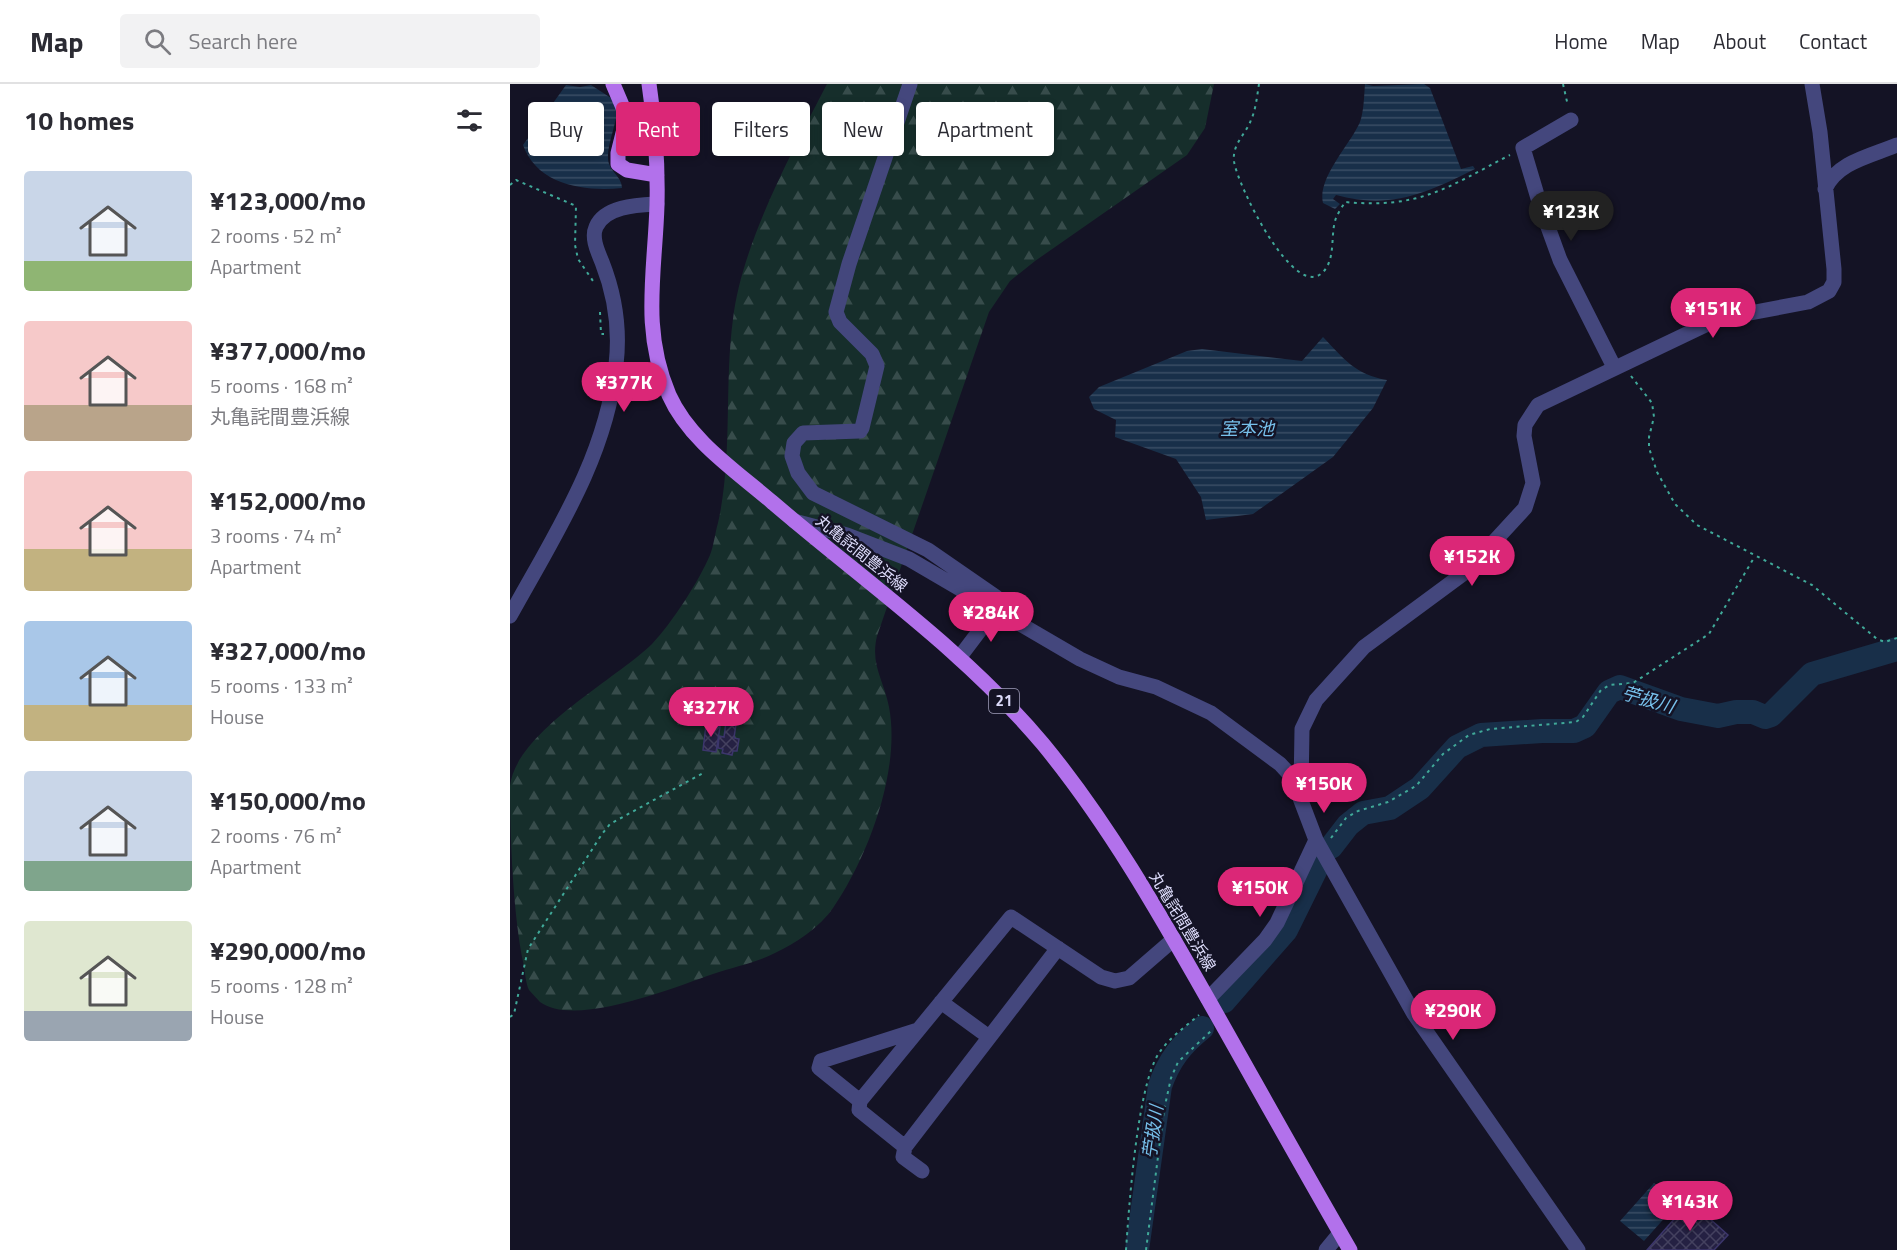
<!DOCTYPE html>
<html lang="en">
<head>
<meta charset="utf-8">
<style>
  :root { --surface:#fff; --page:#f2f2f3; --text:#2b2b33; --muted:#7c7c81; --line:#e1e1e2; --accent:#db2777 }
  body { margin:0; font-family:"Titillium Web","Noto Sans JP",sans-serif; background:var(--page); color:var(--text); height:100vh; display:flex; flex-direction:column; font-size:22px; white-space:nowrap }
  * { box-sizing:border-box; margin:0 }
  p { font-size:20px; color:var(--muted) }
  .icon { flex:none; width:33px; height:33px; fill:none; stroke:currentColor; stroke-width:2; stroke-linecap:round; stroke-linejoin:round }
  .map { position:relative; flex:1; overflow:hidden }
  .drawer { display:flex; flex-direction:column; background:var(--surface); width:510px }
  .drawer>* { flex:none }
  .banner { position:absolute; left:18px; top:18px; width:570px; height:54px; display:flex; gap:12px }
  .price { position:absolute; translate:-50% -51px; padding:0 14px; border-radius:21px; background:var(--accent); color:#fff; font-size:20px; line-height:39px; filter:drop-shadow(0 2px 3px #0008) }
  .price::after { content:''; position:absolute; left:50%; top:36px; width:18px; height:14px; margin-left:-9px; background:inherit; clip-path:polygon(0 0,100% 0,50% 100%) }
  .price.active { background:#222; color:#fff }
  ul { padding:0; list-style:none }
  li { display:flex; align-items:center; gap:18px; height:150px; padding:0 24px }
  li span { display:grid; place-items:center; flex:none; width:168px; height:120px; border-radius:6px; color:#555 }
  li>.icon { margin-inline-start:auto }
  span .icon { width:72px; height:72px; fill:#fffc; stroke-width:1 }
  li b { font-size:26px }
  h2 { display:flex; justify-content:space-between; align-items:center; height:72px; padding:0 24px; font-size:26px }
  .chip { padding:0 21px; border-radius:6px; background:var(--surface); box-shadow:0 3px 9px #0003; font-size:21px; line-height:54px }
  .chip.active { background:var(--accent); color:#fff }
  header { display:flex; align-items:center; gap:36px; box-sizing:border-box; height:84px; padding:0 30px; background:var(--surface); border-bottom:2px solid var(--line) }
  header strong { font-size:28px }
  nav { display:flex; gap:33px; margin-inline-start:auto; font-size:21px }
  .search { width:420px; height:54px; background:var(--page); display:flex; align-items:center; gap:15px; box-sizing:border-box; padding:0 21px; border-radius:6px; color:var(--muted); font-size:22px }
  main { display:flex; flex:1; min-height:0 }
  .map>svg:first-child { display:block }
  .forest { fill:url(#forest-firs) }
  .water { fill:url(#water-rules) }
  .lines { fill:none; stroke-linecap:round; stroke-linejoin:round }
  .river { stroke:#182f49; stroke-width:24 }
  .building { fill:url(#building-cross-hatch); stroke:#3c366c; stroke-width:1.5 }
  .path { stroke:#40a999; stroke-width:2; stroke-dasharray:3 4.5; stroke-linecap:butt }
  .minor { stroke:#44477d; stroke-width:15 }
  .major { stroke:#b271eb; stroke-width:15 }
  .labels { text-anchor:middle; stroke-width:5; stroke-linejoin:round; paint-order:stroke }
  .shield { fill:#141325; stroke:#a09fba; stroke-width:1.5 }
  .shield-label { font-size:15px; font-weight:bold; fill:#dcdbfa }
  .street-label { font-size:16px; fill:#dcdbfa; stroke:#141325 }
  .water-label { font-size:18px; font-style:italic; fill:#77c1ec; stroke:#141325 }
</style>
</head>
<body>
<header>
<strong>Map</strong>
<div class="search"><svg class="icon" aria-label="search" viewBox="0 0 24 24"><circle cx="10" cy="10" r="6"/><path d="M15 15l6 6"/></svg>Search here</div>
<nav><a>Home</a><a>Map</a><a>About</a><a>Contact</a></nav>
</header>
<main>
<section class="drawer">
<h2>10 homes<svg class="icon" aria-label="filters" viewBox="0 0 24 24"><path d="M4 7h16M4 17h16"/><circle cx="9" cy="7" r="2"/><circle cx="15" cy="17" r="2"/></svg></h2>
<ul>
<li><span style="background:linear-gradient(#c9d6e8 75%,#8fb573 0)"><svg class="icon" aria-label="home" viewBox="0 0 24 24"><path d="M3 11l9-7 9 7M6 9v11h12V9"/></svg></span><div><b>¥123,000/mo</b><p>2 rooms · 52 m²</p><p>Apartment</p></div></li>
<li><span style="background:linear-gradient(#f6c9c9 70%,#b9a48a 0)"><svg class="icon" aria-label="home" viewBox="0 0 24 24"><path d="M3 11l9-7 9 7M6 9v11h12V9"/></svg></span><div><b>¥377,000/mo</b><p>5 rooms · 168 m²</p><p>丸亀詫間豊浜線</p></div></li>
<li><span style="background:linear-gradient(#f6c9c9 65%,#c2b280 0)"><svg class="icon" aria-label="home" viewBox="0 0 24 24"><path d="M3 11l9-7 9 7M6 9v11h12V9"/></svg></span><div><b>¥152,000/mo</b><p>3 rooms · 74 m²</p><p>Apartment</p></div></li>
<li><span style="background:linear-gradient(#a9c7e8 70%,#c2b280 0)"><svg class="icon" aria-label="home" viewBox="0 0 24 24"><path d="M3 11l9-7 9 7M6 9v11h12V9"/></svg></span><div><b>¥327,000/mo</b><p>5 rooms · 133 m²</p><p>House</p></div></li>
<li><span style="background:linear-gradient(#c9d6e8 75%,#7fa58c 0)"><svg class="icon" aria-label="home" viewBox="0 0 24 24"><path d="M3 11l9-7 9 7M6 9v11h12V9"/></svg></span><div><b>¥150,000/mo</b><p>2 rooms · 76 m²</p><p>Apartment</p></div></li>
<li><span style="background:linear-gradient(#dfe7d0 75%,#9aa5b1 0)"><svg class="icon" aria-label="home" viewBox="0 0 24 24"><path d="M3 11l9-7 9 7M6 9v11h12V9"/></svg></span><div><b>¥290,000/mo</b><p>5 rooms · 128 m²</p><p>House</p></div></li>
</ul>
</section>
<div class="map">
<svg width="1387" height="1166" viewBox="0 0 1387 1166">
  <defs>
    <pattern id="forest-firs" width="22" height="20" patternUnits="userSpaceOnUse" patternTransform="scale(1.5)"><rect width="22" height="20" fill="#162e2b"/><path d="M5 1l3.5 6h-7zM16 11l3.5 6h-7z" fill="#374c4b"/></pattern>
    <pattern id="water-rules" width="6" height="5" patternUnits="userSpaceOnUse" patternTransform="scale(1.5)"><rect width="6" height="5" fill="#182f49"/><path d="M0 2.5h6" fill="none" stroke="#394d64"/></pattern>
    <pattern id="building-cross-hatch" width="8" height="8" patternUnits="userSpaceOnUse" patternTransform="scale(1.5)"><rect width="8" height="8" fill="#252143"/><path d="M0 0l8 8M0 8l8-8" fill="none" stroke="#44415f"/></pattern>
  </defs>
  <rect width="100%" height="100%" fill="#141325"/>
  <path class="forest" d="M317 0H704L695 44 677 71 525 177 500 197 479 228 367 552C360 581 374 596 379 623 391 686 358 773 323 824 310 843 286 859 265 869 246 879 223 883 203 890 165 903 65 944 30 918 29 917 20 907 19 906 16 900 15 889 14 882 3 833 0 752 0 702 6 648 105 596 142 560 162 539 189 497 200 471 204 461 205 449 208 439 223 372 214 302 223 235 232 159 282 68 317 0Z"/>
  <path class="water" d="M855 0 863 2 914 0 920 4 951 85 963 82 965 85C917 109 880 126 826 111L823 115 830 120 825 125 813 119C807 94 840 61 850 38 854 27 854 12 855 0Z
    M56 1 70 3 81 1 101 14 108 25C106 39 97 63 98 74 98 87 112 92 112 104 75 108 27 101 13 61Z
    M813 253C834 275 846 291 877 296L863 324 823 373 743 430 696 436 691 413 666 375 605 353 606 336 584 325 579 313 589 303 677 267 692 265 792 277Z
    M1144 1099 1168 1119 1134 1157 1110 1137Z"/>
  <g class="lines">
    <path class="river" d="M821 763 838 741 853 729 880 724 910 704 947 663 971 651 1032 647H1064L1075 642 1099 608 1110 603 1171 625 1208 632 1226 628H1243L1255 633 1261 631 1302 590 1387 565
      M714 917 776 846 808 781
      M627 1166 650 1002C659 976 671 961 692 944"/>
  </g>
  <path class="building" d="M216 638 226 640 224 654 229 655 227 667H223L222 671 212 669 213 665 208 664 209 652 214 653Z
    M196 641 210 643 206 668 193 666Z
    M1180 1117 1218 1151 1204 1166H1137Z"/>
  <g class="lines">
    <path class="path" d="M749 0C747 12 746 25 741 36 736 50 722 60 724 77 726 98 785 221 814 187 826 173 820 150 826 134 828 129 832 123 835 118 910 125 936 104 1000 71
      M1053 0 1058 22
      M0 101 6 96 66 122 65 161 68 175 83 197
      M90 228 91 250H94
      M1121 292 1142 319 1144 333 1139 353V364L1147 388 1165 420 1187 441 1302 501 1367 555 1375 558 1387 554
      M821 754 836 734 848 727 878 718 906 702 933 670 959 651 980 645 1066 638 1073 633 1091 606 1100 601 1123 599 1199 550 1245 472
      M0 933 4 930 18 865 92 750 100 740 195 688
      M616 1166C619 1123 627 1002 649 969 659 954 675 943 689 931
      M636 1166 654 1026 661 994 668 978 701 947"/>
    <path class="minor" d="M400 0 339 180 326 228 330 238 362 270 367 282 352 344 350 347 293 349 284 359 282 372 288 389 303 409 418 466 486 513V525L449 574
      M1061 36 1013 64 1030 121 1050 176 1104 283
      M1315 105C1327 78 1361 72 1387 61
      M284 437 337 451 399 475 570 575 609 593 646 603 701 629 770 680 782 693 806 756 904 930 1068 1166
      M0 532C44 452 96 374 106 281 110 247 105 211 92 178 88 168 81 154 86 143 95 122 128 121 147 120
      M791 707 792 645 806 616 854 563 957 487 1015 424 1023 399 1014 352 1015 341 1028 321 1208 235 1298 218 1319 207 1324 198V185L1310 48 1302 0
      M698 915 755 856 767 839 806 756
      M431 918 479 953
      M350 1017 309 984 311 977 408 946
      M395 1063 548 864
      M412 1087 393 1073 395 1063 349 1026 350 1017 501 833 591 893 605 897 619 894 664 855
      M816 1166 830 1149"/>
    <path class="major" d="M103 0 117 33 108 69V80L117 86 147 91
      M139 0C145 40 148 81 147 121 145 189 131 245 159 311 179 356 226 387 262 418 354 497 454 566 533 660 598 739 649 829 699 917 746 1000 792 1083 840 1166"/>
  </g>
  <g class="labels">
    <rect class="shield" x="479" y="605" width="30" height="24" rx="4.5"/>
    <g class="shield-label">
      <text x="494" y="622">21</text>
    </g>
    <g class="street-label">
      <text transform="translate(352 469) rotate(39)" y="6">丸亀詫間豊浜線</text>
      <text transform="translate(673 837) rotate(59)" y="6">丸亀詫間豊浜線</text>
    </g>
    <g class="water-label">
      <text x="737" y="351">室本池</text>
      <text transform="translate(1138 616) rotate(16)" y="6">苧扱川</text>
      <text transform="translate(643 1048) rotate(-82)" y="6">苧扱川</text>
    </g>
  </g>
</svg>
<b class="price active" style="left:1061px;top:158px">¥123K</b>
<b class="price" style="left:1203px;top:255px">¥151K</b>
<b class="price" style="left:114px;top:329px">¥377K</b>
<b class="price" style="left:962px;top:503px">¥152K</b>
<b class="price" style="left:481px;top:559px">¥284K</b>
<b class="price" style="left:201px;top:654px">¥327K</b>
<b class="price" style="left:814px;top:730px">¥150K</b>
<b class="price" style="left:750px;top:834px">¥150K</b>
<b class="price" style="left:943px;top:957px">¥290K</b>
<b class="price" style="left:1180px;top:1148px">¥143K</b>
<div class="banner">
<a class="chip">Buy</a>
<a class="chip active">Rent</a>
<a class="chip">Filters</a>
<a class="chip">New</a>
<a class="chip">Apartment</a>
</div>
</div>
</main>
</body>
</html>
